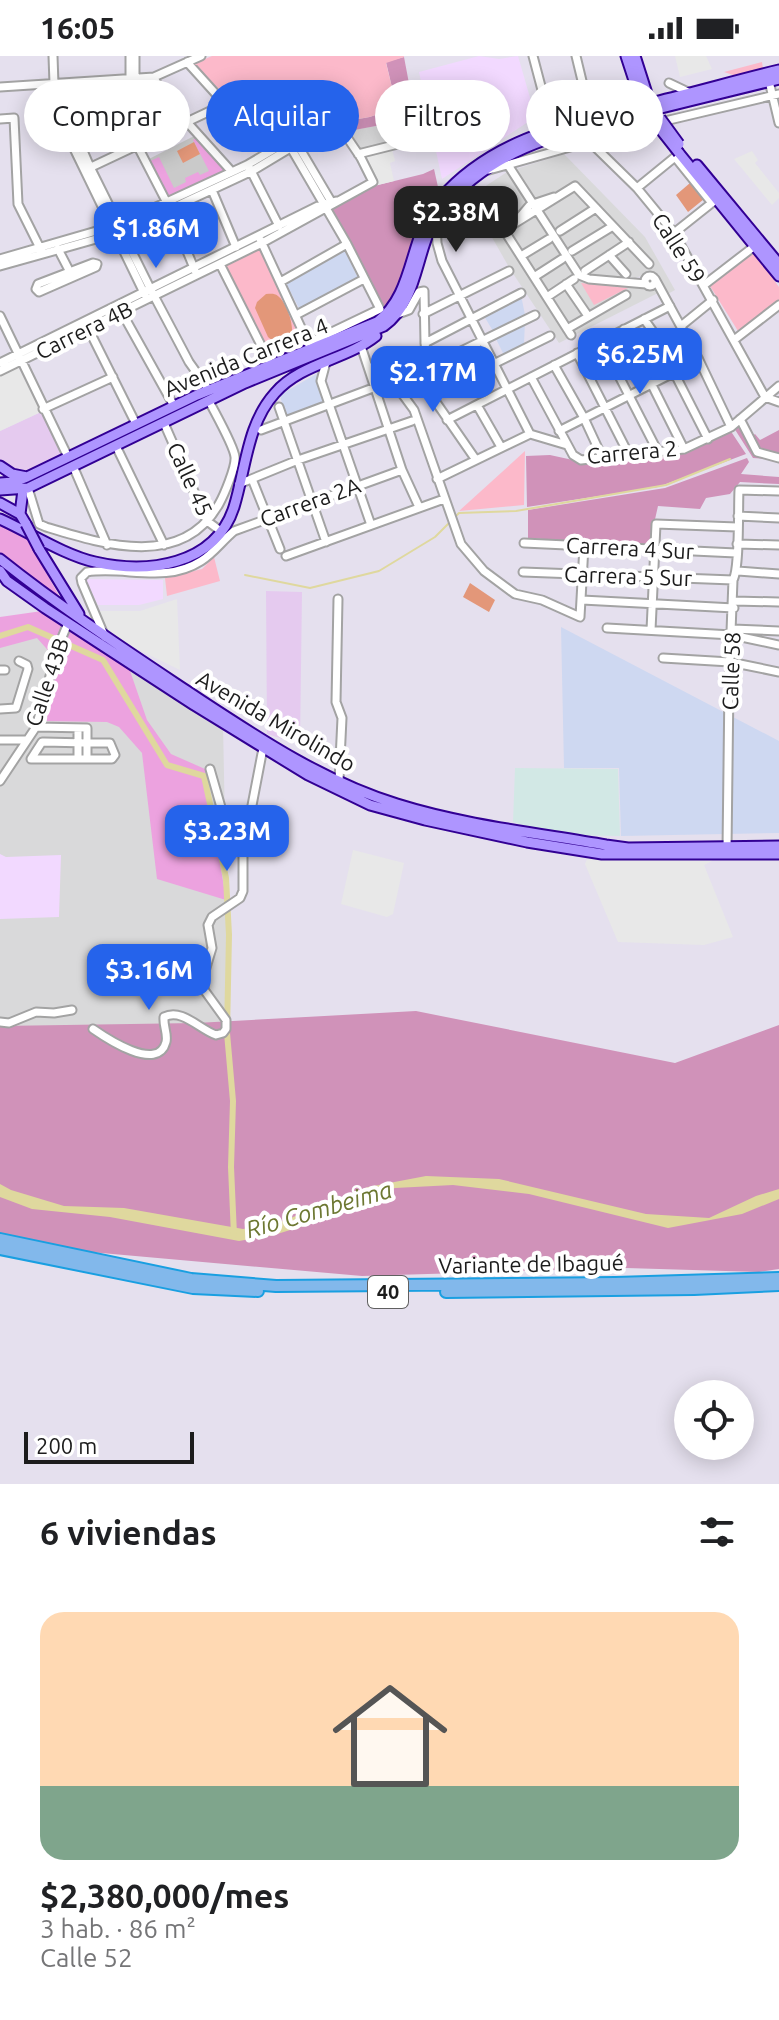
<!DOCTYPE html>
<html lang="es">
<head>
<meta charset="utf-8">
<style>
  :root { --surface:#fff; --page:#f2f2f2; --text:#202124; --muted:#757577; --line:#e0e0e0; --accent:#2563eb }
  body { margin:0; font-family:Ubuntu,sans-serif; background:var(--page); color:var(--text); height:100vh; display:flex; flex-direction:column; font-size:30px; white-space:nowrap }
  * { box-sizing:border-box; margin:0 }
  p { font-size:26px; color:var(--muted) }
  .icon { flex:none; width:44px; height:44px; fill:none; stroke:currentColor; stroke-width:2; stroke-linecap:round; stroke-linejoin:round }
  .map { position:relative; height:1428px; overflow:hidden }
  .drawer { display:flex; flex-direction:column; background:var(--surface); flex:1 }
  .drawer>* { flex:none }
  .hud { position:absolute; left:24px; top:24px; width:732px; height:72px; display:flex; gap:16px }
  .fabs { position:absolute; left:674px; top:1324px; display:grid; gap:16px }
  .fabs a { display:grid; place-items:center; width:80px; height:80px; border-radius:50%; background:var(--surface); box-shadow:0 4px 20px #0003; font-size:40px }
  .scale { position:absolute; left:24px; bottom:20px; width:170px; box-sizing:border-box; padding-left:8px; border:4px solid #1c1c1c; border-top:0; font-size:22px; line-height:28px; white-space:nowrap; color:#1c1c1c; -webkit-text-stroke:6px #fff; paint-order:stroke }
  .price { position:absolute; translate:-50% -68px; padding:0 18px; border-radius:16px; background:var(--accent); color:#fff; font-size:26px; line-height:52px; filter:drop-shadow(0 2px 4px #0008) }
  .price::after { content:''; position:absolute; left:50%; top:48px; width:24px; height:18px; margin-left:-12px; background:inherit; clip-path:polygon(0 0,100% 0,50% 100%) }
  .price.current { background:#222; color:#fff }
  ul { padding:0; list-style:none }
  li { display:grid; align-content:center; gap:16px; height:424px; padding:0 40px }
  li+li { border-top:2px solid var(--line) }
  li span { display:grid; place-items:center; height:248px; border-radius:24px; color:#555 }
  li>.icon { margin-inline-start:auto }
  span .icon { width:144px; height:144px; fill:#fffc; stroke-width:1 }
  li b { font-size:34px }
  h2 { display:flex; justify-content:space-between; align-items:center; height:96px; padding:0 40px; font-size:34px }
  .pill { padding:0 28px; border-radius:36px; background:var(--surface); box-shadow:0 4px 20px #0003; font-size:28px; line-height:72px }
  .pill.current { background:var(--accent); color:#fff }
  .status { display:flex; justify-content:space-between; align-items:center; height:56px; padding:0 40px; background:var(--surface); direction:ltr }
  .status svg { height:22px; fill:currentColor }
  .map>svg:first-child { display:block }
  .residential { fill:#d9d9da }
  .commercial { fill:#ced8f1 }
  .industrial { fill:#d2e8e5 }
  .education { fill:#f2d9ff }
  .religious { fill:#cacaca }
  .farmland { fill:#e5caef }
  .grass { fill:#eca2df }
  .forest { fill:#d092b9 }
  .park { fill:#fcb9ca }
  .pitch { fill:#e39779 }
  .parking { fill:#e8e8e8 }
  .water { fill:#dfd89e }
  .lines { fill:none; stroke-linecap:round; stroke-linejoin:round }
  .stream { stroke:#dfd89e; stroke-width:2 }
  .canal { stroke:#dfd89e; stroke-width:6 }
  .minor-casing { stroke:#a3a3a3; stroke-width:11 }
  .major-casing { stroke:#320094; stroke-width:13 }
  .highway-casing { stroke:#199fe1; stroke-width:14 }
  .minor { stroke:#fff; stroke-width:7 }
  .major { stroke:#ae95ff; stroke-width:9 }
  .highway { stroke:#82b8eb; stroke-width:10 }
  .major-bridge-casing { stroke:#320094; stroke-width:13; stroke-linecap:butt }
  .major-bridge { stroke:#ae95ff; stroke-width:9 }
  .labels { text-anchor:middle; stroke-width:8; stroke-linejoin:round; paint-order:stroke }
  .shield { fill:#fff; stroke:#606060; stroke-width:2 }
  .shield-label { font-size:20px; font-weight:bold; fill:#1c1c1c }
  .street-label { font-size:22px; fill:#1c1c1c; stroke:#fff }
  .water-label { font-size:24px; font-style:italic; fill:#6d7832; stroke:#fff }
</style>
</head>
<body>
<div class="status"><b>16:05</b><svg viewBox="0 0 49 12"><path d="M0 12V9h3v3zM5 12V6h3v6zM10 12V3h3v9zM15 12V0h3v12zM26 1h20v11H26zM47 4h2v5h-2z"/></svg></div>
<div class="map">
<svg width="779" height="1428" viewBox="0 0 779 1428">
  <rect width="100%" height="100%" fill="#e5e0ee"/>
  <path class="residential" d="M414 54 420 80 359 96 349 75 408 64Z
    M564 98 645 181 675 234 666 239 657 222 650 217 635 222 582 219 516 113Z
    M507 116 581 223 653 231 660 236 559 287 510 213 469 141Z
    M68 567 223 668 233 1173 0 1160V572Z"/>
  <path class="commercial" d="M343 192 359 224 300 254 285 225Z
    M521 239 525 259 493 275 484 260Z
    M525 265 524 288 504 299 495 281Z
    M318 317 324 346 285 360 280 339Z
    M561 571 779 685V777L621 780 619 712H564Z"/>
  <path class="industrial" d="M515 712 618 713 620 780 557 779 513 766Z"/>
  <path class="education" d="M479 0 499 3 518 0 533 52 531 64 442 123 419 16Z
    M85 523 163 524V543L139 549H98Z
    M0 798 6 801 61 799 59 861 0 863Z"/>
  <path class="religious" d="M198 78 232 116 167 147 145 105Z"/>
  <path class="farmland" d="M41 356 66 399 24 418 15 416 0 405V375Z
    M266 535 302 536 300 688 267 678Z"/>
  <path class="grass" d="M199 80 232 116 167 147 146 107 159 101 174 132 186 126 185 122 198 116 200 119 209 115 193 84Z
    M0 468 26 480 63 547 0 500Z
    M42 555 128 609 147 664 171 698 205 713 226 844 157 823 142 697 119 671 107 666 42 665 54 601 37 582 0 592V561Z"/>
  <path class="forest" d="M404 1 414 54 408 64 349 75 341 64C361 64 379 61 396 48L386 6Z
    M434 113 438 131 421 158 395 240 383 255 332 155 339 146 378 129 423 118Z
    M740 367 750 382 755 378 760 384 779 374V404L753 402 734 372Z
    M730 374 746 398 658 431 527 451 526 400 550 399 582 406 680 395Z
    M747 402 749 406 741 418 779 421V428L740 426 730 438 706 442 700 453 658 450 649 490 528 482V454L665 432Z
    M416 955 675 1007 779 969V1213L759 1216 626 1212 362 1220 79 1195 0 1179V970L196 967Z"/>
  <path class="park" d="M212 0H404V1L386 7 396 48C379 61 361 64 341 64L334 57 275 86 193 8Z
    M762 6 763 13 736 20 724 16Z
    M260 191 304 286 270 302 224 208Z
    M753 195 779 231V244L738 275 710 230Z
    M581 227 628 232 594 249Z
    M525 395 524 449 459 455Z
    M214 501 220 525 167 540 165 522 202 513Z"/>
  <path class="pitch" d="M194 86 200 98 183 107 177 95Z
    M690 127 704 143 688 156 676 139Z
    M266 238C271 238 274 237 278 240 288 248 295 272 291 283L286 286 273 285 268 281 255 252 257 246Z
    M470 527 495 544 489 556 463 541Z"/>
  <path class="parking" d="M675 0H706L712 13 680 21Z
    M392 93 395 105 390 107 394 125 378 129 364 102Z
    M752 95 758 104 755 107 779 137V142L772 149 734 103Z
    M18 311 41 356 0 375V319Z
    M177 543 180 614 110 580 97 555H140Z
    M353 794 404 807 393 858 387 861 341 848Z
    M715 799 712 805 704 809 733 881 704 889 618 886 585 808 588 801Z"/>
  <path class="water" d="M426 1120 499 1123 646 1158 709 1162 756 1140 779 1133V1143L742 1158 668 1172 529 1138 453 1129 395 1132 350 1147 316 1166 274 1179 239 1185 110 1161 32 1153 0 1141V1128L11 1134 64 1150 124 1152 243 1173 278 1167 368 1131Z"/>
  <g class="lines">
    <path class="stream" d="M456 460 459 457 516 455 666 429 730 403
      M245 519 310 532 379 515 435 481 451 465"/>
    <path class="canal" d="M0 580 28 571 103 604 167 709 204 720 226 822 229 879 227 977 233 1045 231 1111 234 1179"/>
    <g class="minor-casing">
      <path id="minor" d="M53 0 54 28 90 111 151 234 189 306 209 334
        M130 0V24
        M135 0V23
        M533 0 552 72
        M576 0 591 62
        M187 6 225 48 274 93
        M154 21 176 71
        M104 25 167 147 196 217
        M769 25 779 67
        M669 27 690 37
        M47 29 49 41 146 241
        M0 31 154 21 201 0
        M0 63 14 62 18 148 42 196
        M187 66 232 116
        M296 86 332 147
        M590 86 637 132 674 177 765 341 779 346
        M291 92 347 188 380 253 309 287
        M358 98 422 82
        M508 109 579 219 589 223 646 228
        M249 111 279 170
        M87 113 225 48
        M489 114 648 69 779 38
        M637 132 675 101 712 147
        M212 134 236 191
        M436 162 437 187 442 205 530 378
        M519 162 530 149 554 141
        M560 175 596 152
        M674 177 713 146
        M260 183 310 291
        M58 193 72 220
        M572 195 613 170
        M609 199 626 218
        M521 200 549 183
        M0 203 117 169 247 109 332 59 361 102 373 126 262 187 0 315
        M93 207 97 208 96 211 39 236 36 233 38 228Z
        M220 208 271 309
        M0 210 121 176 252 115 297 88
        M585 215 629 186
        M645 225a5 5 0 1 1 10 0a5 5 0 1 1-10 0Z
        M534 221 562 203
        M655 223 699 304 731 371
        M282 225 347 188
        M566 228 588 260
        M704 229 756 189
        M547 241 574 223
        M121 255 174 350
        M398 258 409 254 419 236 424 235 425 287 431 339 476 404
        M423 258 509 215
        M296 259 364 223
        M0 260 68 401
        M644 263 654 277 708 383
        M87 270 136 368
        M681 270 713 244
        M567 273 626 239
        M624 273 684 393
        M571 279 504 174 575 130 649 208
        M734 284 779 249
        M601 285 658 396
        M425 287 521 237
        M361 290 402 414 419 451
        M577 297 629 399
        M326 306 321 325 371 469
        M427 306 443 304 535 259
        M0 307 318 150 336 145
        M554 309 584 362 603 403
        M368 310 392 324 414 354 461 488 484 515 515 538 542 544 580 561 584 490
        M531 321 573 399 581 404 684 393 731 371 779 330
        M431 339 550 280
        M477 349 501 391
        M279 351 326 486
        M43 353 113 321
        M740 363 757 396 779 402
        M447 364 670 250
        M164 367 207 465 222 476
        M261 374 373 332
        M559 375 699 304
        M116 390 164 489
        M73 410 107 489
        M252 423 280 493
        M437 423 530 378 567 389
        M239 428 298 404 412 365
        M28 432 39 468 46 471C102 488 182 514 219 448 224 439 236 411 235 401 234 390 215 357 209 345
        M738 460 779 462
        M524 487 736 497
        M737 488 779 489
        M286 500 444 443
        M738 515 779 518
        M523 516 733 524
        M338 543 336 646 342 662 339 725
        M582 544 734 552
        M734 545 779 546
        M607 572 732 579 779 589
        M733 573 779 575
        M651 574 656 468 737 471
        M105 581 82 527 81 522 87 516C125 510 165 528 201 505 214 497 222 485 234 475L402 414
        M663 602 730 606 779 616
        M0 614H5
        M0 653 16 652 28 613 27 609 19 605
        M36 671 87 672V687H110L115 699 112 703H87
        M0 684H26
        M78 703H31L42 686H44L87 687V703H78V672
        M210 713 233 793 243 796
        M0 725 36 671 58 591 68 567
        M727 794 729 627 733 524C740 512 738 452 739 434L779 435
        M0 966 9 967 36 956 54 957 72 954
        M93 973C106 982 158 1017 166 986 168 978 163 970 164 961 182 952 199 973 216 979L223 977 226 973V964L205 935 202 925 212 892 208 869 212 861 240 842 243 835V796L264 687"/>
    </g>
    <g class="major-casing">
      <path id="major" d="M626 0 643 52
        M635 0 651 50
        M679 97 779 220
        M697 109 779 208
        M0 410 12 418 27 421
        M0 427 14 426 27 421 197 339 377 266C416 237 408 179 440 143 495 79 577 66 654 46 696 36 737 24 779 14
        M0 434 28 432 245 327 384 270C422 242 414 187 443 152 492 94 554 79 625 61 676 48 728 36 779 23
        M0 447 20 458 26 468
        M20 458 23 434
        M0 463C29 476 64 499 95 506 147 518 215 510 234 451 246 412 247 368 275 337 301 307 346 304 376 280
        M39 493 79 558
        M0 503C59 550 121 591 184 633 251 677 319 724 397 748 464 769 537 777 606 789L628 792 779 790
        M0 515 7 525 45 552 194 649 308 719 370 749 425 764 527 786 602 798H779"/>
    </g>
    <g class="highway-casing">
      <path id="highway" d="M0 1183 191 1223 276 1230 615 1227 779 1222
        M0 1193 193 1232 258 1235
        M446 1236 694 1233 779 1229"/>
    </g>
    <use href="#minor" class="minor"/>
    <use href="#major" class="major"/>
    <use href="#highway" class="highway"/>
    <g class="major-bridge-casing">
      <path id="major-bridge" d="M660 62 679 88
        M653 64 679 97
        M26 468 39 493"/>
    </g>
    <use href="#major-bridge" class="major-bridge"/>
  </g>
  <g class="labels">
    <rect class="shield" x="368" y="1220" width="40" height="32" rx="6"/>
    <g class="shield-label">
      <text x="388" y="1243">40</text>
    </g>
    <g class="street-label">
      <text transform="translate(679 192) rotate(57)" y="8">Calle 59</text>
      <text transform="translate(84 274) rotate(-26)" y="8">Carrera 4B</text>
      <text transform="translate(246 301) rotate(-22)" y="8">Avenida Carrera 4</text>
      <text transform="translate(632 396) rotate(-5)" y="8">Carrera 2</text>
      <text transform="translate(190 423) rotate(65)" y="8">Calle 45</text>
      <text transform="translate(310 446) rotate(-20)" y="8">Carrera 2A</text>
      <text transform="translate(630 492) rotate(3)" y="8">Carrera 4 Sur</text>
      <text transform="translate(628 520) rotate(2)" y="8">Carrera 5 Sur</text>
      <text transform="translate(731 615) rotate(-88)" y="8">Calle 58</text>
      <text transform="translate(47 626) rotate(-71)" y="8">Calle 43B</text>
      <text transform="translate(276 665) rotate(30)" y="8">Avenida Mirolindo</text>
      <text transform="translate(531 1208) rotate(-1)" y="8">Variante de Ibagué</text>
    </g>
    <g class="water-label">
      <text transform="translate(319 1154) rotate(-16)" y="8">Río Combeima</text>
    </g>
  </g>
</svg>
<div class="fabs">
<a><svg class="icon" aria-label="locate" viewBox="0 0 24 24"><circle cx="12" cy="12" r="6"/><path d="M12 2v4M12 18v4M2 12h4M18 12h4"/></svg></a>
</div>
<div class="scale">200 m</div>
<b class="price current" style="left:456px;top:198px">$2.38M</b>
<b class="price" style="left:156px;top:214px">$1.86M</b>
<b class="price" style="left:640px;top:340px">$6.25M</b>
<b class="price" style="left:433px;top:358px">$2.17M</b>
<b class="price" style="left:227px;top:817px">$3.23M</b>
<b class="price" style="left:149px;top:956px">$3.16M</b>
<div class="hud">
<a class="pill">Comprar</a>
<a class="pill current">Alquilar</a>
<a class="pill">Filtros</a>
<a class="pill">Nuevo</a>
</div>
</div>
<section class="drawer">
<h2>6 viviendas<svg class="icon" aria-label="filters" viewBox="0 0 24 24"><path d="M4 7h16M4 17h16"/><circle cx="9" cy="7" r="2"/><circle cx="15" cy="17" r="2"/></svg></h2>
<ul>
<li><span style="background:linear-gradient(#ffd9b3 70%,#7fa58c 0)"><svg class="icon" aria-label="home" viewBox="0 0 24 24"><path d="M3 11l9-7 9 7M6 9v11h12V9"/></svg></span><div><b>$2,380,000/mes</b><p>3 hab. · 86 m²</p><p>Calle 52</p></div></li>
</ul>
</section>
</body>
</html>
